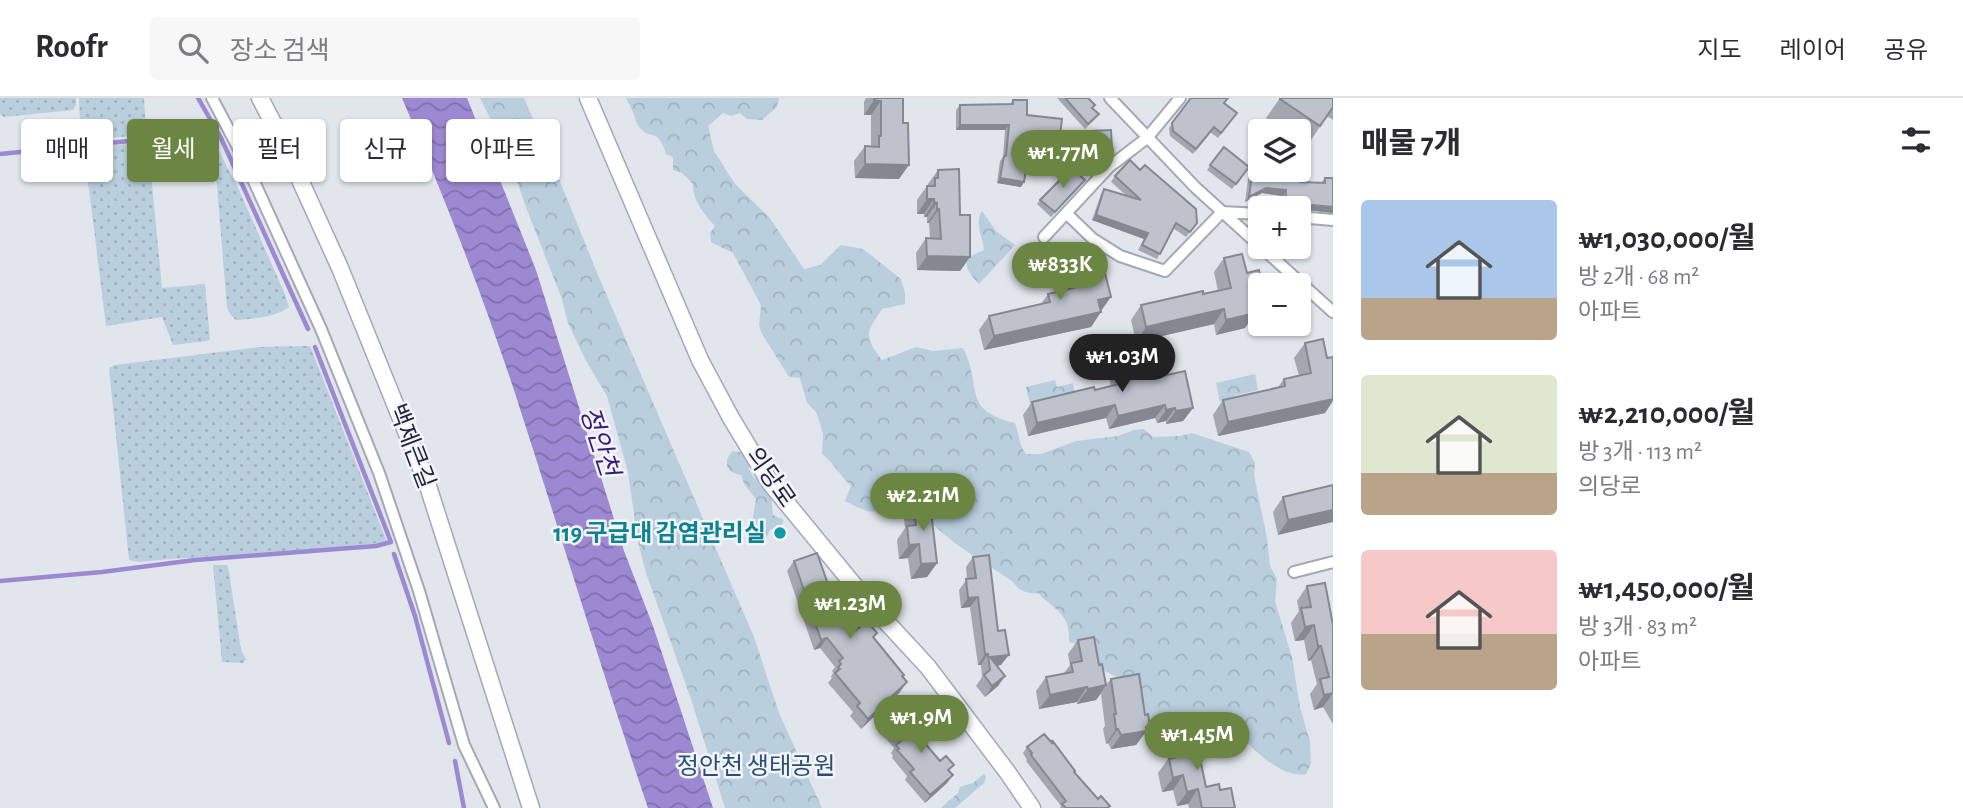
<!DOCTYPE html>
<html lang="ko">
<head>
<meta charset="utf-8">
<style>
  :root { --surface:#fff; --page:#f7f7f7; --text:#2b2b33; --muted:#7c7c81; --line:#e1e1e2; --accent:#6b8643 }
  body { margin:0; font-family:"Alegreya Sans","Noto Sans KR",sans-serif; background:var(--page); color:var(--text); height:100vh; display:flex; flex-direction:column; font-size:26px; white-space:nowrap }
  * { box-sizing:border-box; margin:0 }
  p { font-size:23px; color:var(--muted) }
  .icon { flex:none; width:38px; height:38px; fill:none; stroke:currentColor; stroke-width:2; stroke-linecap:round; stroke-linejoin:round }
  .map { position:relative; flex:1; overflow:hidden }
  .details { display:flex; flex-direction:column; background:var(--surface); width:630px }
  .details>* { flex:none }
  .hud { position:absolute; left:21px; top:21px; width:665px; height:63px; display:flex; gap:14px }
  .buttons { position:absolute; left:1248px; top:21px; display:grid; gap:14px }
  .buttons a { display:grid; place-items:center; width:63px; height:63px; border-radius:7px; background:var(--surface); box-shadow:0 2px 5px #0004; font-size:35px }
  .price { position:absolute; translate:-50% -60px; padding:0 16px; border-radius:24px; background:var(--accent); color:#fff; font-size:23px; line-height:46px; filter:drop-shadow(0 2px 4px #0008) }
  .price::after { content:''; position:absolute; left:50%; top:42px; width:21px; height:16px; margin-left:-10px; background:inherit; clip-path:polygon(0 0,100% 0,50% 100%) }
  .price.active { background:#222; color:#fff }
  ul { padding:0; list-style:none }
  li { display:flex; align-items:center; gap:21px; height:175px; padding:0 28px }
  li span { display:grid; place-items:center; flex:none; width:196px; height:140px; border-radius:7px; color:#555 }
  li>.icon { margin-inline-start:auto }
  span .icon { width:84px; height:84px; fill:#fffc; stroke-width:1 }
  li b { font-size:30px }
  h2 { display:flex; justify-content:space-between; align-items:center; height:84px; padding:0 28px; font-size:30px }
  .tag { padding:0 24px; border-radius:7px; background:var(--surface); box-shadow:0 2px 5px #0004; font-size:24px; line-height:63px }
  .tag.active { background:var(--accent); color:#fff }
  header { display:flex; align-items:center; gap:42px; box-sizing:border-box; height:98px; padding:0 35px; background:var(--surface); border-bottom:2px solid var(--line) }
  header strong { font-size:33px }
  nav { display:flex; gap:38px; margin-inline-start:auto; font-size:24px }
  .search { width:490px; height:63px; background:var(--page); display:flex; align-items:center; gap:18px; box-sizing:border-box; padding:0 24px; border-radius:7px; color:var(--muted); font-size:26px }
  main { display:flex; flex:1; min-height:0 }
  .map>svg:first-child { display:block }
  .grass { fill:url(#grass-dots) }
  .forest { fill:url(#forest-crowns) }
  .water { fill:url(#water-waves) }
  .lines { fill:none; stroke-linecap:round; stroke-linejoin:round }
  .stream { stroke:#9d88d2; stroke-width:4.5 }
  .minor-casing { stroke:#a4a8b4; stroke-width:14 }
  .secondary-casing { stroke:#a2a8bb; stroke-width:19 }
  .minor { stroke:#fff; stroke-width:10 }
  .secondary { stroke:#fff; stroke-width:16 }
  .wall { fill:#a3a7b0 }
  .shaded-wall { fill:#848890 }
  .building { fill:#bdc2cd; stroke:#848890; stroke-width:2 }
  .culture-dot { fill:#0f9aa8; stroke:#f2f4f8; stroke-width:2.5 }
  .labels { text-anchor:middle; stroke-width:5; stroke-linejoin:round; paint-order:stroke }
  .street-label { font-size:24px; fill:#21253d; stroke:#f2f4f8 }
  .culture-label { font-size:24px; font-weight:bold; fill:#0d838f; stroke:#f2f4f8; text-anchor:end }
  .park-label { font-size:24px; fill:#2a4e75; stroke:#f2f4f8 }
  .water-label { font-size:26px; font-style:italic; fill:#371a7a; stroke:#f2f4f8 }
</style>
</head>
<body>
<header>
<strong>Roofr</strong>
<div class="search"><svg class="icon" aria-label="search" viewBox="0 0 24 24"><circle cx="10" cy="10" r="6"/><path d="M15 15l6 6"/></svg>장소 검색</div>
<nav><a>지도</a><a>레이어</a><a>공유</a></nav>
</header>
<main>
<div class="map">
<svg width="1333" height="710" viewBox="0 0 1333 710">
  <defs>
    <pattern id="grass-dots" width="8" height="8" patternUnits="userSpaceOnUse" patternTransform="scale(1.75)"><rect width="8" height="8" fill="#b9cfde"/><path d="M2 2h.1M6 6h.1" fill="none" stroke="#9fb2bf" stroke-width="1.8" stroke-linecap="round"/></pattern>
    <pattern id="forest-crowns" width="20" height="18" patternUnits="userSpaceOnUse" patternTransform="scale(1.75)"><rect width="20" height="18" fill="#b9cfde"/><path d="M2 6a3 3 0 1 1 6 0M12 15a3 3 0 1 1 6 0" fill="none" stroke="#9fb2bf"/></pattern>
    <pattern id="water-waves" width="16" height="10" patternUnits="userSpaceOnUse" patternTransform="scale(1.75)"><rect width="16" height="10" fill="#9d88d2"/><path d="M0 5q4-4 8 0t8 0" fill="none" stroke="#806fac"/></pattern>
  </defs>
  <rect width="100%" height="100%" fill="#e1e5ec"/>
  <path class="grass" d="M0 0H76V7L73 12 4 19 0 16Z
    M79 0H144L146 30 143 37 85 42 78 39 80 23Z
    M213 41 239 92 284 194 289 209C275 219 254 221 236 222L230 216 227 209Z
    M148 44 162 190 205 186 210 242 206 243 173 247 162 219 106 228 85 59 86 50Z
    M310 248 387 444C305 455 221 456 139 464L129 462 109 270 115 267 259 249Z
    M213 467H227L229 474 241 552 246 561 243 565 222 564Z"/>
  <path class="forest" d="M480 0H524L557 76 598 177 754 539 779 615 822 710H725L691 601 646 475 638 444 628 374 607 298 585 261 568 225 562 201 527 112 505 50Z
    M626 0H779L777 9 762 22 747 21 740 15 731 18 723 15 708 28 714 53 735 86 769 119 804 171 820 167 841 147 863 151 901 181 905 195V206L882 211C866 235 863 238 882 262L916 249 933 253 963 250C983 288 960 312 1015 325 1019 336 1019 347 1026 356H1041L1076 343 1118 338 1134 332 1144 331 1153 339 1180 338 1192 335 1249 354 1255 365 1254 377 1267 440 1270 468 1277 481 1275 503 1292 559 1300 609 1310 644 1311 665 1306 676C1278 683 1236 634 1219 615 1207 620 1200 629 1190 636 1157 626 1143 627 1138 588 1111 576 1100 576 1085 548L1069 544C1069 538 1069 531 1067 526 1063 513 1047 505 1038 495 1026 496 1020 493 1012 483 987 466 958 450 936 429 928 420 925 411 912 408 901 405 896 409 886 412 871 417 858 410 845 403L851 388C840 378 834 365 822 356L823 336 819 322 816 314 807 305 800 280 789 279 762 236 759 228 761 207 733 155 711 144 710 135 715 128C705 117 692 102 693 86L682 75 673 72V59L666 56C657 28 653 44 640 30 635 24 635 17 631 10 630 6 627 3 626 0Z
    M982 113 996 133 1015 147 979 186C972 178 959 166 973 157 977 155 980 154 984 152 983 139 974 124 982 113Z
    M1255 276 1258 292 1233 298V301L1220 304 1216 285Z
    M1055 282 1057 289 1073 285 1075 297 1030 307 1026 289Z
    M733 353 745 355 749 361V371L754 380 758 381 764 392 768 393 771 398 773 417 784 422 781 428 770 432 766 440 759 438 752 425 756 401 744 386 741 377C726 375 722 363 733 353Z
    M984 676 986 679 984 685 955 710H941L958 695 960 689 973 685Z"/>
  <path class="water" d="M402 0H467L536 172 624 453 653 528 713 710H648C601 571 559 431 514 292 481 193 443 96 402 0Z"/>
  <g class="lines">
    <path class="stream" d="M198 0 221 40 308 231
      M0 56 149 41 215 29
      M394 456 415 518 449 645
      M0 483 102 474 195 462 376 448 391 444 315 249
      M455 663 464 710"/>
    <g class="minor-casing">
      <path id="minor" d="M212 0 242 57 321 231 379 375 419 493 464 647 494 710
        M1110 0 1196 90 1260 148
        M1066 115 1093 141 1120 158 1165 173 1222 114 1260 116
        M1298 119 1333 122
        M1044 139 1109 69 1147 40 1180 0
        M1261 149 1333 214
        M1294 474 1333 464"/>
    </g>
    <g class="secondary-casing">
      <path id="secondary" d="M260 0 281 40 340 170 427 385 531 710
        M588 0 700 262 731 320 771 386 867 503 928 569 1008 675 1032 710"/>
    </g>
    <use href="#minor" class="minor"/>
    <use href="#secondary" class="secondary"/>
  </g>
  <path class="wall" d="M866 0H903L899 81 855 80 854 63 865 48H871V17H864V4Z
    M1057 0H1088L1095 7 1093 11 1095 21 1085 31Z
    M1191 0 1224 5 1237 15 1218 40 1210 34 1193 56 1170 38 1169 30Z
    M1280 0H1333V22L1327 18 1307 48 1298 42V33H1285L1266 20Z
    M1013 2 1056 50 1030 48 1024 84 1021 89 997 85 1000 63 1003 59 1005 32H956V12L960 7 1010 6Z
    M1090 33 1109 58 1087 59 1086 39Z
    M1224 49 1249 69 1232 91 1207 72Z
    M1255 54 1300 84 1321 85 1325 80 1333 115 1298 111V110H1282L1283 98 1262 95 1245 104 1251 59Z
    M938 72 960 117 970 159 960 173 917 172 916 155 926 140H930L929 125H927V119H924V116H917V102L927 88H928V86Z
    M1115 78 1197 125 1186 139 1173 130 1157 161 1138 152 1144 141 1092 122 1101 96 1104 91 1127 98 1111 84Z
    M1081 87 1051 119 1037 106 1040 102Z
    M1070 159 1101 213 1091 229 984 252 979 232 989 218 1041 206 1048 196 1064 192 1060 174Z
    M1224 160 1247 175 1260 187V207L1245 230 1216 237 1214 226 1136 244 1131 222 1141 207 1218 193 1214 174Z
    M1305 245 1325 315 1218 338 1213 317 1223 302 1278 289 1284 281 1299 278 1294 260Z
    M1116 256 1153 280 1193 310 1183 323 1166 326V323L1157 325 1155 320 1109 331 1106 320 1028 338 1023 317 1032 304 1111 288 1107 269Z
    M1333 387 1278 437 1273 414 1283 399Z
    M914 406 937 465 927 479 911 481 908 460 899 461 897 442 905 430 904 420Z
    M973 459 1001 567 997 568 1005 578 998 588 985 599 976 588 982 579 981 567H978L970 509 961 510 959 492 967 481 966 469Z
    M794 463 829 489 855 533 874 540 904 577 903 579 900 594 861 631 850 618 853 614 828 585 832 580 831 579 833 575 832 573 835 569 820 550 814 552 787 473Z
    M1307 488 1333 527V626L1323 609 1314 612 1310 596 1317 586 1311 562 1308 563 1304 542 1295 543 1291 525 1299 513 1297 503Z
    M1078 542 1099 567 1106 587 1111 581 1147 632 1136 647 1111 651 1108 645 1106 646 1103 631 1105 628 1101 596 1096 602 1077 606V604L1039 611 1036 593 1046 579 1064 575 1070 567 1068 556Z
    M890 631 918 638 949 673 947 685 925 705 905 682 907 678 892 660 893 658 891 655 894 650 884 638Z
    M1175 631 1206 689 1220 692 1235 710H1189L1188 706 1177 708 1173 692 1162 694 1158 675 1168 661 1165 645Z
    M1052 642 1074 674 1098 701 1108 710H1060L1061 708 1026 663 1027 662 1023 655 1027 649 1051 644Z"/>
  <path class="shaded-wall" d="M874 2 881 3 871 17H864Z
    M960 27H1009L1005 32H956Z
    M1031 42 1059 45 1056 50 1027 48Z
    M1112 53 1109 58 1087 59 1091 54Z
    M865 66 909 67 899 81 855 80Z
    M1000 80 1024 84 1021 89 997 85Z
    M1266 90 1286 92 1283 98 1262 95 1245 104 1249 99Z
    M927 101H934L924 116H917Z
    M934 104 937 105 927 119H924Z
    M1302 106 1333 109V115L1298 111V110H1283L1285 107Z
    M937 111H939L929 125H927Z
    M1096 117 1148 135 1144 141 1092 122Z
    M927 158 970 159 960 173 917 172Z
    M1111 199 1101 213 1098 202Z
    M1260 201V207L1255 214 1252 203Z
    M1224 211 1214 226 1136 244 1146 229Z
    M1101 214 1091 229 984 252 994 238Z
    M1255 215 1245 230 1216 237 1226 222Z
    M1333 301V303L1325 315 1218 338 1228 324Z
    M1115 307 1106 320 1028 338 1037 325Z
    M1165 307 1155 320 1109 331 1118 318Z
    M1175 310 1166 323 1157 325 1166 312Z
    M1193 310 1183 323 1166 326 1176 313Z
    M1333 412V424L1278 437 1288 422Z
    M919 446 908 460 899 461 909 447Z
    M937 465 927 479 911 481 921 466Z
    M978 499 970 509 961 510 968 500Z
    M1314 527 1304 542 1295 543 1305 529Z
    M827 540 820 550 814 552 821 542Z
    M1318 548H1321L1311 562 1308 563Z
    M985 556H988L981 567H978Z
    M1009 557 1001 567 990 569V559Z
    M1005 578 998 588 985 599 992 588Z
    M907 584 900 594 861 631 868 621Z
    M1106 587 1096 602 1077 606 1088 591Z
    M1087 589 1077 604 1039 611 1050 597Z
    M1333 595 1323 609 1314 612 1324 597Z
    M1150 628 1136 647 1111 651 1121 637Z
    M1116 631H1118L1108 645 1106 646Z
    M953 677 947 685 925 705 930 697Z
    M1183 677 1173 692 1162 694 1173 680Z
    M1198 691 1188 706 1177 708 1187 694Z"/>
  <path class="building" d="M874 0H903V25H908L909 67 865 66V48L879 49V38H881V3L874 2Z
    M1065 0H1088L1095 7 1092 10 1099 16 1088 26Z
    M1191 0H1228L1224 5 1237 15 1221 35 1214 29 1196 51 1173 33 1172 25Z
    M1280 0H1333V9L1320 28 1280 1Z
    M1013 2H1027V17L1062 21 1059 45 1031 42 1024 84 1000 80 1004 58H1006L1009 27H960V7L1013 6Z
    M1111 32 1112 53 1091 54 1090 33Z
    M1224 49 1249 69 1236 86 1210 67Z
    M1255 54 1260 55V72H1298V55H1303L1300 84 1325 85V80H1333V109L1302 106 1297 108 1285 107 1286 92 1266 90 1249 99Z
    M1130 62 1140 72 1145 67 1196 111 1197 125 1190 134 1176 125 1160 156 1142 147 1148 135 1096 117 1104 91 1141 102 1115 78Z
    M1072 70 1085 82 1055 114 1040 102Z
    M959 71 960 117H970V159L927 158 926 140 941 141 939 111H937V105L934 104V101H927V88H935V80H938V72Z
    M1088 155 1092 174 1104 171 1111 199 1098 202 1101 214 994 238 989 218 1050 204 1048 196 1077 189 1070 159Z
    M1242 156 1247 175 1259 172 1262 187H1260V201L1252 203 1255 215 1226 222 1224 211 1146 229 1141 207 1203 193V196L1231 190 1224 160Z
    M1323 241 1327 260 1333 259V301L1228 324 1223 302 1285 288 1284 281 1311 275 1305 245Z
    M1134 251 1138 271 1150 268 1153 280 1185 273 1193 310 1176 313 1175 310 1166 312 1165 307 1118 318 1115 307 1037 325 1032 304 1094 289 1095 292 1123 285 1116 256Z
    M1333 387V412L1288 422 1283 399Z
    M930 404 937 465 921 466 919 446 909 447 907 428 916 427 914 406Z
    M817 455 829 489 838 486 855 533 867 523 877 535 873 539 904 577 902 578 907 584 868 621 857 608 860 605 835 575 840 571 838 569 841 566 839 563 843 560 827 540 821 542 794 463Z
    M989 457 998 533 1005 532 1009 557 990 559 1005 578 992 588 984 577 990 572 988 556H985L978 499 968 500 966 481 976 480 973 459Z
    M1325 485 1333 527V595L1324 597 1320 581 1329 579 1321 548H1318L1314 527 1305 529 1301 510 1311 509 1307 488Z
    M1094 539 1099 567 1102 566 1106 587 1088 591 1087 589 1050 597 1046 579 1073 574 1071 565 1082 563 1078 542Z
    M1139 576 1145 617 1148 616 1150 628 1146 629 1147 633 1121 637 1118 631H1116L1114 616H1116L1111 581Z
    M909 614 923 630 917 636 940 663 946 658 954 667 948 672 953 677 930 697 910 674 914 671 897 652 899 651 896 647 901 643 890 631Z
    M1193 627 1206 689 1219 686 1220 692 1231 690 1235 710H1202L1198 691 1187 694 1183 677 1173 680 1169 661 1181 658 1175 631Z
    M1044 636 1053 646 1052 642 1075 673 1074 674 1098 701 1101 698 1110 708 1107 710H1066L1062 706 1066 703 1031 657 1032 655 1027 649Z"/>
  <circle class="culture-dot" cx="780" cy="435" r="7"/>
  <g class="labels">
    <g class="street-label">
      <text transform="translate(412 348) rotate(69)" y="8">백제큰길</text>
      <text transform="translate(771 379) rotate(55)" y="8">의당로</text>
    </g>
    <g class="culture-label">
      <text x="766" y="443">119 구급대 감염관리실</text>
    </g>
    <g class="park-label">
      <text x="756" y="676">정안천 생태공원</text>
    </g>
    <g class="water-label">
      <text transform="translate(600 343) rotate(72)" y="9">정안천</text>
    </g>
  </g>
</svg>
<div class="buttons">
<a><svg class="icon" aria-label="layers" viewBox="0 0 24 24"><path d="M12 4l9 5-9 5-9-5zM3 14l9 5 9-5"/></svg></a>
<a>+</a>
<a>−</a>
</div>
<b class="price" style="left:1063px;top:92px">₩1.77M</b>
<b class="price" style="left:1060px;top:204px">₩833K</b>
<b class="price active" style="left:1122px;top:296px">₩1.03M</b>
<b class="price" style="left:923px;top:435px">₩2.21M</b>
<b class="price" style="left:850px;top:543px">₩1.23M</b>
<b class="price" style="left:921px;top:657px">₩1.9M</b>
<b class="price" style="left:1197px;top:674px">₩1.45M</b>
<div class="hud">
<a class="tag">매매</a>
<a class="tag active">월세</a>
<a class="tag">필터</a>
<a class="tag">신규</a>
<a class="tag">아파트</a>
</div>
</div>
<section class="details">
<h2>매물 7개<svg class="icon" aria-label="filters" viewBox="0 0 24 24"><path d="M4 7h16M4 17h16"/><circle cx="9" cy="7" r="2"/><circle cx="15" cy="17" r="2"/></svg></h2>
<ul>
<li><span style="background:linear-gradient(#a9c7e8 70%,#b9a48a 0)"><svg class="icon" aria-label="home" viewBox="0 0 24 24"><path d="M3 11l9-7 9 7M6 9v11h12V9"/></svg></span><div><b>₩1,030,000/월</b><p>방 2개 · 68 m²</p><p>아파트</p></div></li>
<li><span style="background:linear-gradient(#dfe7d0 70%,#b9a48a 0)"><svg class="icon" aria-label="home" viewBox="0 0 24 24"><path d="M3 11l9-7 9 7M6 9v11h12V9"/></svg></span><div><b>₩2,210,000/월</b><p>방 3개 · 113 m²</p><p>의당로</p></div></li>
<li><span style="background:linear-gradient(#f6c9c9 60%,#b9a48a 0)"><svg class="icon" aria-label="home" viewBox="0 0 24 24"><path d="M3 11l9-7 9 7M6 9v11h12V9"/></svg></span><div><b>₩1,450,000/월</b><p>방 3개 · 83 m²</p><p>아파트</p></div></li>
</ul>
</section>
</main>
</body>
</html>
